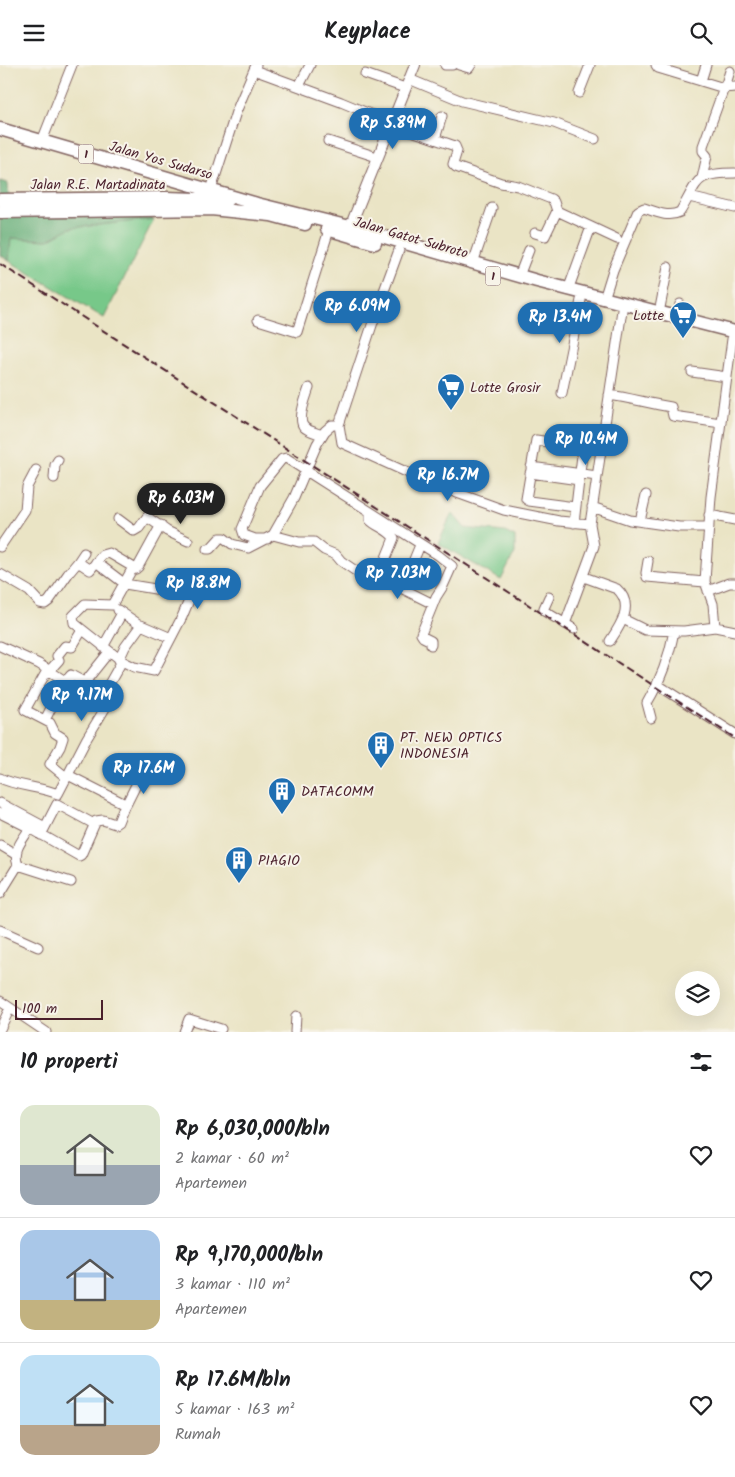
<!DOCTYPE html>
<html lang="id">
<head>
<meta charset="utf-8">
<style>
  :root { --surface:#fff; --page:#f2f2f2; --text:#202124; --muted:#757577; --line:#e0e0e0; --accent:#1f6fb2 }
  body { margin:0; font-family:Kalam,sans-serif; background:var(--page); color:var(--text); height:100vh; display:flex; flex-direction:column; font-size:19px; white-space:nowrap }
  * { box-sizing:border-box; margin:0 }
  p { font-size:16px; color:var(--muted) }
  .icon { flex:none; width:28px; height:28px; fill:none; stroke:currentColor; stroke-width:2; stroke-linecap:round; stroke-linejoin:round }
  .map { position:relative; height:967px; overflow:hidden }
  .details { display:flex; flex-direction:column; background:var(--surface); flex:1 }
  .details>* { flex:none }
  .fabs { position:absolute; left:675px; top:906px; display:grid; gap:10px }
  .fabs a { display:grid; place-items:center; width:45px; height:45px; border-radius:50%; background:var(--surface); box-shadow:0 5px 20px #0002; font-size:25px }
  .scale { position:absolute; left:15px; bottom:12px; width:88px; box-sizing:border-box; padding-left:5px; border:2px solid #4a1f2b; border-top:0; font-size:14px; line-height:18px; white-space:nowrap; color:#4a1f2b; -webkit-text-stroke:4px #f7f3e8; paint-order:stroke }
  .price { position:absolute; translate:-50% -42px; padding:0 11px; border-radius:18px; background:var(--accent); color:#fff; font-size:16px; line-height:32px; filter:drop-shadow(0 1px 2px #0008) }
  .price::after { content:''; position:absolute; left:50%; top:30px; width:15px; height:11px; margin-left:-8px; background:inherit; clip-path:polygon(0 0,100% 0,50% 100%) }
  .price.on { background:#222; color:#fff }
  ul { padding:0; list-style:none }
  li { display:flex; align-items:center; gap:15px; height:125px; padding:0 20px }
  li+li { border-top:1px solid var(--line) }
  li span { display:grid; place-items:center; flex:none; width:140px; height:100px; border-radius:15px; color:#555 }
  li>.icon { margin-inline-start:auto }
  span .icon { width:60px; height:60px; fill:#fffc; stroke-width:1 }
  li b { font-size:21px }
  h2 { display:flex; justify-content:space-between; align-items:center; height:60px; padding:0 20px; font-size:21px }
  header { display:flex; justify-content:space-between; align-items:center; height:65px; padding:0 20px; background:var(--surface); font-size:22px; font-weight:700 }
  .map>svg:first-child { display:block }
  .green { fill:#77c889; stroke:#60745a }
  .forest { fill:#61ac75; stroke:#566650 }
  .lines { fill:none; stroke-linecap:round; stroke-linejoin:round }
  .minor-casing { stroke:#826461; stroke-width:11 }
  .major-casing { stroke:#826461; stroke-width:12 }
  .highway-casing { stroke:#826461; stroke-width:15 }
  .minor { stroke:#fff; stroke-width:9 }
  .major { stroke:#fff; stroke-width:10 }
  .highway { stroke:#fff; stroke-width:12 }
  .rail { stroke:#4a1f2b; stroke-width:2; stroke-dasharray:8 4; stroke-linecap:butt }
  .labels { text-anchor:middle; stroke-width:4; stroke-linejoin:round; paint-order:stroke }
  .shield { fill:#f7f3e8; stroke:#7e5f64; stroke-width:1 }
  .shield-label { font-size:12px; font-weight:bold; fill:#4a1f2b }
  .street-label { font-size:14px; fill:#4a1f2b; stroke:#f7f3e8 }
  .poi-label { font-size:14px; fill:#4a1f2b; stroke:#f7f3e8; text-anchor:start }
</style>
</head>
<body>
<header><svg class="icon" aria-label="menu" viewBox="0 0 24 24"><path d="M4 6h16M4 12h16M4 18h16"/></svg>Keyplace<svg class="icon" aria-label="search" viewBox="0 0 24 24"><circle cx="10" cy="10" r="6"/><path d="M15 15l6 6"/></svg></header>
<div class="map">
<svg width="735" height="967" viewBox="0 0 735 967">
  <rect width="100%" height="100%" fill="#f7f3e8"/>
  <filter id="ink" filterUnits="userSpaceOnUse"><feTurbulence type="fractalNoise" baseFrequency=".02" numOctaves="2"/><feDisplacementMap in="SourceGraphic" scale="10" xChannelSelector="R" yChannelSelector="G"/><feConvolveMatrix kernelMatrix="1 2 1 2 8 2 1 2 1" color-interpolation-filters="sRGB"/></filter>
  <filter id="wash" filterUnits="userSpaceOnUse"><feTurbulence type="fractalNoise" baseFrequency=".0096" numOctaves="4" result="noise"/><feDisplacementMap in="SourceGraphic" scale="20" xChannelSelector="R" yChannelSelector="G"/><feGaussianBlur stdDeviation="1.12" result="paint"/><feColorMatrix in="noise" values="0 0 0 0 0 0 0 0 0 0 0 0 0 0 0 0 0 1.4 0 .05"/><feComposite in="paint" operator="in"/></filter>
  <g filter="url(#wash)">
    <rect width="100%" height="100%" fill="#eae4c5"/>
    <path class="green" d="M154 154 104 253 9 196 10 173 48 175 70 163Z
      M452 448 465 463 505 467 515 472V488L501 515 438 478Z"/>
    <path class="forest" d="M0 116 8 118 10 151H149L154 154 70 163 48 175 11 173 9 196 0 190Z"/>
  </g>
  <g filter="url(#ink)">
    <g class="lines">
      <g class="minor-casing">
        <path id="minor" d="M445 0H452
          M459 0 469 3 471 0
          M656 0 658 3 724 23 735 22
          M254 5 341 37 406 64 455 81 457 86 453 99 456 102 501 118 518 121 551 134 554 137 557 146 617 174
          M365 9 405 23
          M409 14 462 36 554 58 595 74
          M701 16 706 0
          M299 21 310 0
          M725 22 730 6
          M579 28 590 0
          M435 74 442 51
          M42 76 72 0
          M328 76 377 92
          M702 113 707 91 703 86V81L724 23
          M211 125 236 47 256 0
          M689 132 735 143
          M535 168 545 171 557 146
          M399 185 377 245 339 360 342 378 435 420 504 445 559 456 590 459
          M473 198 492 143
          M519 211 529 185
          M568 225 591 162
          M604 234 613 205 638 146 644 143C656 147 668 153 680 147 699 116 693 108 735 108
          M337 245 344 243 375 251
          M659 248 668 202
          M677 253 680 239
          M258 255 297 267 329 165
          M692 307 727 312
          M309 323C306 332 297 355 304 362 308 366 317 368 322 370
          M562 328 581 235
          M609 330C631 333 650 339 671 342L673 351 721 358
          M531 402 597 411
          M530 408 579 415
          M54 413 55 400 58 395
          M592 442 630 455 679 462H709
          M709 450 735 455
          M118 454 134 466 139 463 147 452 167 466 188 476
          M640 456 646 430
          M574 458 583 382 536 375 526 434 529 436 575 442
          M161 460 138 502 131 506 112 540 85 539 73 551 74 558 122 596 134 602 154 606 182 552 196 519
          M273 470 299 477H314L324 485 336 490 341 496 360 509 379 510 394 473C388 464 377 462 370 455V447
          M267 474H255L244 470 242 464 260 421 282 394 286 393 438 490 452 501 443 521 436 532 421 569 423 572 431 576V580
          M0 482 25 445 27 422 36 405
          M207 484H210L220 473H224L232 479 248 483 273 470 294 433 317 379 325 366 332 360H339
          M648 496 646 508 647 512 705 517
          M78 497 84 488
          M96 497 125 519 191 530
          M384 498 404 509H408L420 480
          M0 509 29 526 40 538 45 539 49 536 68 509 78 497 90 505 102 490 109 488 136 504
          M408 509 403 524 433 539
          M584 512 617 524C635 540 620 561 610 576
          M708 526 729 518H735
          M549 532 544 543V546L574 564
          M118 545 140 560
          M623 554 645 565 684 566 715 562 735 566
          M565 559 594 481 590 459 622 245
          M715 562 713 539 705 517 706 501 711 432 732 274
          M0 581 39 599 65 616
          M103 582 122 548
          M119 595 125 582 141 560 171 573
          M48 604 25 645 50 658 55 668 63 673 60 682 50 699 66 712
          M50 605 59 595 57 591 65 581 72 582 82 565
          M85 617 109 587
          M658 620 735 669
          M651 653 647 638C661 615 669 593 674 566
          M45 655 63 619 71 610 105 628
          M0 713C15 721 41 722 58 729L87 673 107 640 105 626 122 596
          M0 738 45 762
          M126 740 142 708
          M0 748 30 763
          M41 770 57 739 94 759
          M0 780 15 789
          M18 800 71 817
          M0 829 18 800C12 785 22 776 30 763L79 791 81 790 96 756 103 755 115 759 118 757 125 739 68 710
          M0 865 38 882
          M0 936 46 967
          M0 964 10 943
          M184 967 189 954 221 964
          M295 967 296 951"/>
      </g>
      <g class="major-casing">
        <path id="major" d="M350 162 415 0"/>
      </g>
      <g class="highway-casing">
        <path id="highway" d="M0 64 257 139 350 162 537 216 735 267
          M0 135 166 133 227 135
          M0 147 211 144 271 150 305 159
          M327 164 375 178"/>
      </g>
      <use href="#minor" class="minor"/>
      <use href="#major" class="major"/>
      <use href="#highway" class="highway"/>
      <path class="rail" d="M0 199 735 673"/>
    </g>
  </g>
  <defs>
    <g id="supermarket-pin" transform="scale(1.4375)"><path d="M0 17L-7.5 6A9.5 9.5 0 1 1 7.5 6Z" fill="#1f6fb2" stroke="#f7f3e8"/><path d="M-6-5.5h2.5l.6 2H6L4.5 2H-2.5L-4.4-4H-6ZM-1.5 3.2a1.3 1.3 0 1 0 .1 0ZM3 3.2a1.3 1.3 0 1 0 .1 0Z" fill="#fff"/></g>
    <g id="building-pin" transform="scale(1.4375)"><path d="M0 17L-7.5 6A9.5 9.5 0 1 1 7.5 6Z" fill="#1f6fb2" stroke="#f7f3e8"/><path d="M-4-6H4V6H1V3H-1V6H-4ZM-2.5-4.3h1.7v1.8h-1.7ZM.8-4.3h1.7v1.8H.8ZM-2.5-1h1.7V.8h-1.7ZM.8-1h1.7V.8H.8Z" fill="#fff"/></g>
  </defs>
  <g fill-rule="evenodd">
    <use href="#supermarket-pin" x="683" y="250"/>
    <use href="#supermarket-pin" x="451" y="322"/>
    <use href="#building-pin" x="381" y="680"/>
    <use href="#building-pin" x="282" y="726"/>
    <use href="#building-pin" x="239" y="795"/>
  </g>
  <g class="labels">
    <g class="shield">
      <rect x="78.5" y="79.5" width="15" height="19" rx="4"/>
      <rect x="485.5" y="201.5" width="15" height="19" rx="4"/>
    </g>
    <g class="shield-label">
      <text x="86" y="93">1</text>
      <text x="493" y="215">1</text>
    </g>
    <g class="street-label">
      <text transform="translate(161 95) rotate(16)" y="5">Jalan Yos Sudarso</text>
      <text x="98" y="124">Jalan R.E. Martadinata</text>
      <text transform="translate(411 172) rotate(16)" y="5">Jalan Gatot Subroto</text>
    </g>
    <g class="poi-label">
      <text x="664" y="255" text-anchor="end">Lotte</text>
      <text x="470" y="327">Lotte Grosir</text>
      <text x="400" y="677">PT. NEW OPTICS<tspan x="400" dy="16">INDONESIA</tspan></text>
      <text x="301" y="731">DATACOMM</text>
      <text x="258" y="800">PIAGIO</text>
    </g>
  </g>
</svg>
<div class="fabs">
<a><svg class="icon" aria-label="layers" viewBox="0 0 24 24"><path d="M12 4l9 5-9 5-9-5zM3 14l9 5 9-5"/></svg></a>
</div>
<div class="scale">100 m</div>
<b class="price" style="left:393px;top:85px">Rp 5.89M</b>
<b class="price" style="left:357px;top:268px">Rp 6.09M</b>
<b class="price" style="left:560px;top:279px">Rp 13.4M</b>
<b class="price" style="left:586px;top:401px">Rp 10.4M</b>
<b class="price" style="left:448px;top:437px">Rp 16.7M</b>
<b class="price on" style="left:181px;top:460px">Rp 6.03M</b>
<b class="price" style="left:398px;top:535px">Rp 7.03M</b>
<b class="price" style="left:198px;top:545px">Rp 18.8M</b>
<b class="price" style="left:82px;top:657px">Rp 9.17M</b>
<b class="price" style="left:144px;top:730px">Rp 17.6M</b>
</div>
<section class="details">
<h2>10 properti<svg class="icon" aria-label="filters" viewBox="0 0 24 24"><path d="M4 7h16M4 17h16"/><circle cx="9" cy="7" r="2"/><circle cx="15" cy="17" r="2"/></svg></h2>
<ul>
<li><span style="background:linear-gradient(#dfe7d0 60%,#9aa5b1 0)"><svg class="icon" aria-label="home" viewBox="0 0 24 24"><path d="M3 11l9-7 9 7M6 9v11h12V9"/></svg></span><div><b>Rp 6,030,000/bln</b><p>2 kamar · 60 m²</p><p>Apartemen</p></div><svg class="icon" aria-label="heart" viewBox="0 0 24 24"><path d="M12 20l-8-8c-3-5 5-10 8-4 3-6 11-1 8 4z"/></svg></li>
<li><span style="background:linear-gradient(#a9c7e8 70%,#c2b280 0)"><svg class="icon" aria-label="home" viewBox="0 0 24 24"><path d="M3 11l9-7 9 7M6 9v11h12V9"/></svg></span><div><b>Rp 9,170,000/bln</b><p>3 kamar · 110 m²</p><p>Apartemen</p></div><svg class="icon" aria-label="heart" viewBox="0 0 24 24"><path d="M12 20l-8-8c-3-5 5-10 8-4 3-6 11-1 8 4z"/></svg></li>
<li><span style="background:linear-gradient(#bfe0f5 70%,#b9a48a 0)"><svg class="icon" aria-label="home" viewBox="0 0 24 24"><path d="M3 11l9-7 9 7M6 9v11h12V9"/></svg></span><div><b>Rp 17.6M/bln</b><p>5 kamar · 163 m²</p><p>Rumah</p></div><svg class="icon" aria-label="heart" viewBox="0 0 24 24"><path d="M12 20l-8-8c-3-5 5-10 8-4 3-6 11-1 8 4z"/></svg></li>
</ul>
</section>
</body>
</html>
